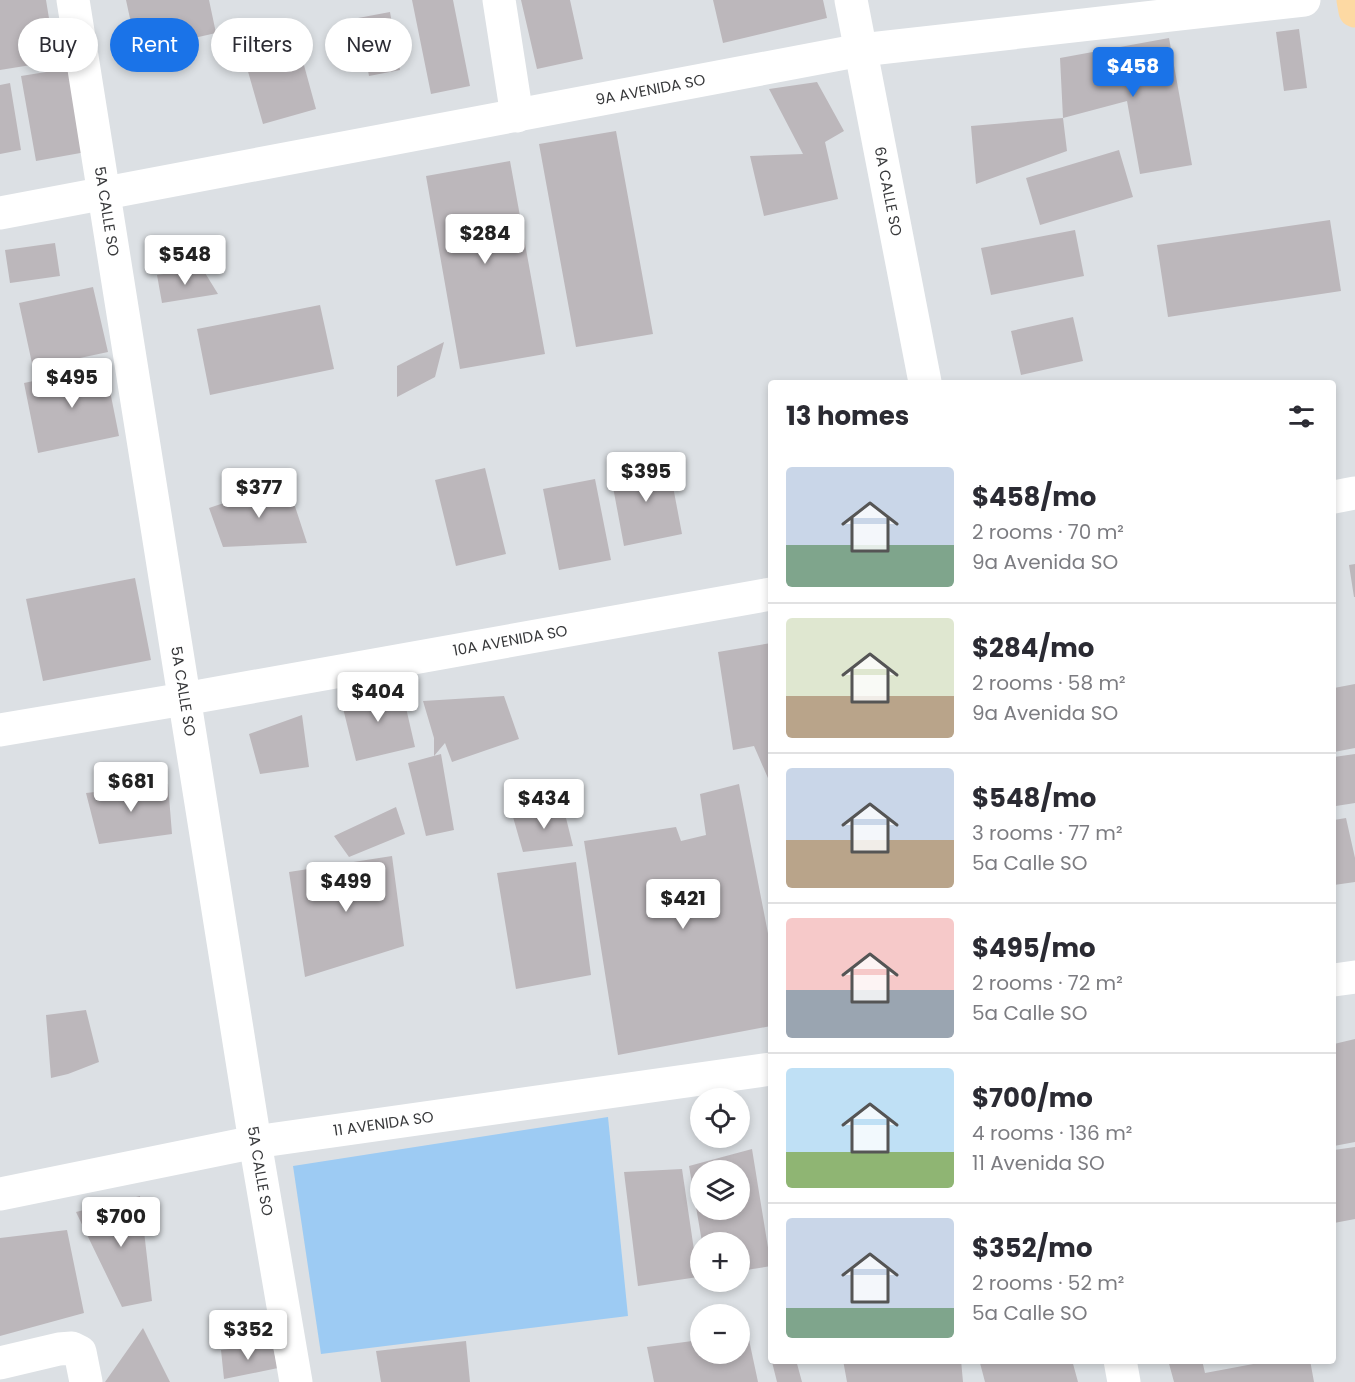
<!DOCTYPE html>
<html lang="en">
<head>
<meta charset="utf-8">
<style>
  :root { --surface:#fff; --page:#f7f7f7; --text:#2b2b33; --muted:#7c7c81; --line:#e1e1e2; --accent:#1a73e8 }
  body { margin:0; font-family:Poppins,sans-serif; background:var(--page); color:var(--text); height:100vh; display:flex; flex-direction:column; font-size:22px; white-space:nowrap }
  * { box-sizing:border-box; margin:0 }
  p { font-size:20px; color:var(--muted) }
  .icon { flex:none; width:33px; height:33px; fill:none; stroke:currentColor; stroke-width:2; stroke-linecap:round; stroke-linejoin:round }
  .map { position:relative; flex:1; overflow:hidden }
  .sheet { position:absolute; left:768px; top:380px; width:568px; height:984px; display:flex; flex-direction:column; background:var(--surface); border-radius:6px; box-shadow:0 3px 9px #0003 }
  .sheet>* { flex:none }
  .hud { position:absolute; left:18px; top:18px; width:570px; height:54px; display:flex; gap:12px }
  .tools { position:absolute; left:690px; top:1088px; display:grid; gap:12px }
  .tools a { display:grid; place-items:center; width:60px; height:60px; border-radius:50%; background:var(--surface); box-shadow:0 3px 9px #0003; font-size:30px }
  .price { position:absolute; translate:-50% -51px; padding:0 14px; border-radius:6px; background:#fff; color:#222; font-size:20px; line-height:39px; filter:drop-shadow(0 2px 3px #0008) }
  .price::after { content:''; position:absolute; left:50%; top:36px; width:18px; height:14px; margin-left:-9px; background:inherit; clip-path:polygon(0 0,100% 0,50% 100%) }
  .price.selected { background:var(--accent); color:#fff }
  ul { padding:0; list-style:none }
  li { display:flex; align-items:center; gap:18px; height:150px; padding:0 18px }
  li+li { border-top:2px solid var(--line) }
  li span { display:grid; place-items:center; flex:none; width:168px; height:120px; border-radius:6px; color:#555 }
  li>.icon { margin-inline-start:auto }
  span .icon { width:72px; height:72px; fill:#fffc; stroke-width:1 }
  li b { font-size:26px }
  h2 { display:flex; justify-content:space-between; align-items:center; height:72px; padding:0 18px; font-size:26px }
  .chip { padding:0 21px; border-radius:27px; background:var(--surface); box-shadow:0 3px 9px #0003; font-size:21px; line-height:54px }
  .chip.selected { background:var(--accent); color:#fff }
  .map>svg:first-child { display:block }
  .green { fill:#9dcbf3 }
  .building { fill:#bcb7bb; fill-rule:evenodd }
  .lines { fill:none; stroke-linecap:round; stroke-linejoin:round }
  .minor { stroke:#fff; stroke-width:33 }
  .major { stroke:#fdd9a3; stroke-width:33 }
  .labels { text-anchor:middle; stroke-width:5; stroke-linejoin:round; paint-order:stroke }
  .street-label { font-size:15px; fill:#38393b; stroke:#dce0e4 }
</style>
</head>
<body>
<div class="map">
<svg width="1355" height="1382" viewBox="0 0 1355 1382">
  <rect width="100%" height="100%" fill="#dce0e4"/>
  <path class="green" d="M608 1117 628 1316 321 1354 293 1166Z"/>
  <path class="building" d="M0 0H46L56 61 0 70Z
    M126 0H209L216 33 137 51Z
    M412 0H453L470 86 431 94Z
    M521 0H570L583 59 537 69Z
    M713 0H823L827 18 723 43Z
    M390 12 400 70 369 76 358 18Z
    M1299 29 1307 88 1284 91 1276 32Z
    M1169 38 1192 165 1140 174 1127 101 1063 118 1060 58Z
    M299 47 316 109 263 124 245 61Z
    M71 68 86 152 36 161 21 76Z
    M817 82 844 131 825 142 838 199 764 216 750 156 803 154 769 89Z
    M10 83 21 150 0 154V85Z
    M1063 118 1067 151 976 184 971 126Z
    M616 131 653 334 576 347 539 144Z
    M1119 150 1133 197 1040 225 1026 178Z
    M510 161 545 354 460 369 426 176Z
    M1330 220 1341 291 1168 317 1157 245Z
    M1075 230 1084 276 991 295 981 248Z
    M55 243 60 276 10 283 5 250Z
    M202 268 218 294 162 303 157 275Z
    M93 287 108 352 33 368 19 303Z
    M320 305 334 369 210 395 197 329Z
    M1073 317 1083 361 1021 375 1011 331Z
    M444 342 435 377 397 397V366Z
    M105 366 119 436 38 453 24 383Z
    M668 460 682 534 624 546 610 471Z
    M485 468 506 554 456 566 435 480Z
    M595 479 611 560 559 570 543 489Z
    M287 482 307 543 223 547 209 508Z
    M1355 564V597H1354L1349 565Z
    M135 578 151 660 43 681 26 599Z
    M771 643V785L754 746 733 750 718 652Z
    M1355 684V748L1334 752V688Z
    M401 686 415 747 356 761 341 700Z
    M504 696 519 739 452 762 445 743 434 756V738L423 701Z
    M302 715 309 767 260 774 249 734Z
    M441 754 454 830 426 836 408 763Z
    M1355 754V803L1336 806 1334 788V757Z
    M168 784 172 834 99 844 86 793Z
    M739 784 771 949V1026L618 1055 584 841 676 827 681 841 706 835 700 794Z
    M563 806 573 846 523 852 513 817Z
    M396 807 405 834 349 857 334 836Z
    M1346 818 1355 858V882L1334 885V820Z
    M392 856 404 946 305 977 289 872Z
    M576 862 591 975 516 989 497 873Z
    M86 1010 99 1062 68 1074 51 1078 46 1015Z
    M1355 1039V1142L1334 1146V1044Z
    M1355 1147V1219L1334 1223V1150Z
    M752 1149 771 1266 740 1271V1242H702L689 1166ZM700 1170H740V1209H700Z
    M682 1169 698 1277 638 1286 624 1172Z
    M140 1196 152 1301 122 1307 76 1212Z
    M67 1230 84 1313 0 1336V1238Z
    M143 1328 170 1382H105Z
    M748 1335 758 1382H654L647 1347 700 1340V1353H740V1336Z
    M466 1341 470 1382H381L376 1351Z
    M272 1344 278 1368 224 1379 221 1350Z
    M785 1360H796L802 1382H777L772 1362Z
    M843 1360H961L963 1382H847Z
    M991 1360H1072L1078 1382H985L980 1363Z
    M1168 1360H1202L1205 1373 1275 1360H1310L1314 1382H1174Z"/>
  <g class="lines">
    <g class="minor">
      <path id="s1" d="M73 0 255 1142 296 1382"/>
      <path d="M499 0 517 116"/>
      <path id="s2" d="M851 0 925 382"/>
      <path id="s3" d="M0 213 861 50 1304 0"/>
      <path d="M1334 497 1355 493"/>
      <path id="s4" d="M0 730 184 699 771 594"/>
      <path d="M1334 980 1355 977"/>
      <path id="s5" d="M0 1194 255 1142 771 1069"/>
      <path d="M1120 1360 1124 1382"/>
      <path d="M0 1363 59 1349 72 1348 80 1352 86 1382"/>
    </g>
    <path class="major" d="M1353 0 1355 11"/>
  </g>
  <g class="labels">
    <g class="street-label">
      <text dy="5" stroke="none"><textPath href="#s3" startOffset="662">9A AVENIDA SO</textPath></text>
      <text dy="5" stroke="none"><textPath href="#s2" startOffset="195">6A CALLE SO</textPath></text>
      <text dy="5" stroke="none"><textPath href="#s1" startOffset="214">5A CALLE SO</textPath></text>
      <text dy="5" stroke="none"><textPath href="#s4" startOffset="518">10A AVENIDA SO</textPath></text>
      <text dy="5" stroke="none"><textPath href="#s1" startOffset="700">5A CALLE SO</textPath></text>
      <text dy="5" stroke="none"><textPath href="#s5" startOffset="390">11 AVENIDA SO</textPath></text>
      <text dy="5" stroke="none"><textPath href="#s1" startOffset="1186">5A CALLE SO</textPath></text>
    </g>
  </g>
</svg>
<div class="tools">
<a><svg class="icon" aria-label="locate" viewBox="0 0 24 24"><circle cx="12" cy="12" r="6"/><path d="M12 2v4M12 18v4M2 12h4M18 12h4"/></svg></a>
<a><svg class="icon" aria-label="layers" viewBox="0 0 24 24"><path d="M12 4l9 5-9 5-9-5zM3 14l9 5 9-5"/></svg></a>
<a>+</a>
<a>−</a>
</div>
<b class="price selected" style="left:1133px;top:98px">$458</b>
<b class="price" style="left:485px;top:265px">$284</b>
<b class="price" style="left:185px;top:286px">$548</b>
<b class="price" style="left:72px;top:409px">$495</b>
<b class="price" style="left:646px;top:503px">$395</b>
<b class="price" style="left:259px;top:519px">$377</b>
<b class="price" style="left:378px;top:723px">$404</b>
<b class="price" style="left:131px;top:813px">$681</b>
<b class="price" style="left:544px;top:830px">$434</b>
<b class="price" style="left:346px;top:913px">$499</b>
<b class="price" style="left:683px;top:930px">$421</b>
<b class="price" style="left:121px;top:1248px">$700</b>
<b class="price" style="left:248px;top:1361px">$352</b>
<div class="hud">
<a class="chip">Buy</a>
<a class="chip selected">Rent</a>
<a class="chip">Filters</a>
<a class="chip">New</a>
</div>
<section class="sheet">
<h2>13 homes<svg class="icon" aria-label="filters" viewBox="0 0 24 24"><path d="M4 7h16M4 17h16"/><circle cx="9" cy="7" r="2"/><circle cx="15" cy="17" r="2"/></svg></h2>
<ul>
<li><span style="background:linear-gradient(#c9d6e8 65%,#7fa58c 0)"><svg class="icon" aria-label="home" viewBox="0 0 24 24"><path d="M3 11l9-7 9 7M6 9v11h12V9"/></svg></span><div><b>$458/mo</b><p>2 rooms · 70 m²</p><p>9a Avenida SO</p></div></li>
<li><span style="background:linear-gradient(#dfe7d0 65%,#b9a48a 0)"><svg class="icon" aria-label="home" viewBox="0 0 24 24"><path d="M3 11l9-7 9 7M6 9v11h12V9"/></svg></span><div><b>$284/mo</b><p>2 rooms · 58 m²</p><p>9a Avenida SO</p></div></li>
<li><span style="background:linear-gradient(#c9d6e8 60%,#b9a48a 0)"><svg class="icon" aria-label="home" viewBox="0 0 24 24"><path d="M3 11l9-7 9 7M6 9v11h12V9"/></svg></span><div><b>$548/mo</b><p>3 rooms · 77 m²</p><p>5a Calle SO</p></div></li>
<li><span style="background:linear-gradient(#f6c9c9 60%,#9aa5b1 0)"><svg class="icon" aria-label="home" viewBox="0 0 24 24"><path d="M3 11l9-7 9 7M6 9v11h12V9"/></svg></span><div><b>$495/mo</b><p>2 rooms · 72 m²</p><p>5a Calle SO</p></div></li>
<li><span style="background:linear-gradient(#bfe0f5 70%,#8fb573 0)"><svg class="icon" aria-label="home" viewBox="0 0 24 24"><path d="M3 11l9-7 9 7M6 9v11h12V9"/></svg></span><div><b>$700/mo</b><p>4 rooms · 136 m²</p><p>11 Avenida SO</p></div></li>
<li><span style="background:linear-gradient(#c9d6e8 75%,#7fa58c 0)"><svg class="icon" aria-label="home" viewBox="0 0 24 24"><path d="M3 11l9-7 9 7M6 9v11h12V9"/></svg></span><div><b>$352/mo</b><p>2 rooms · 52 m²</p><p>5a Calle SO</p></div></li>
</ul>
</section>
</div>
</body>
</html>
